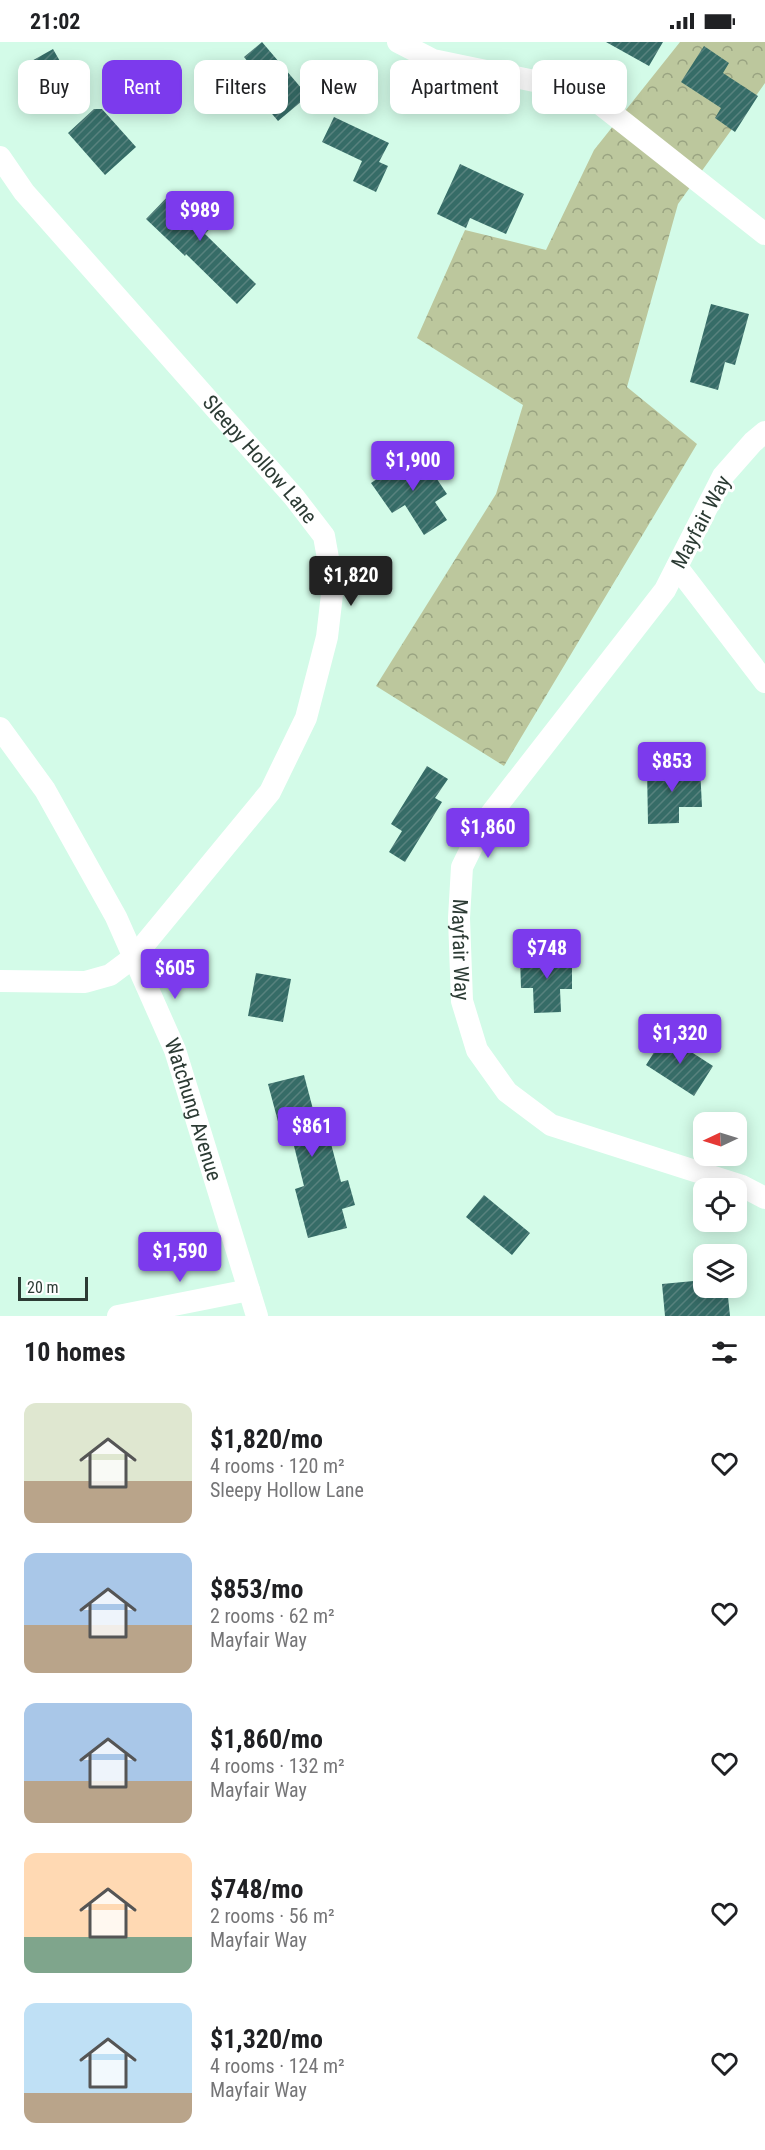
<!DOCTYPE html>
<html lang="en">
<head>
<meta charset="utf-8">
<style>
  :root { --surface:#fff; --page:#f2f2f2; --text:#202124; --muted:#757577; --accent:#7c3aed }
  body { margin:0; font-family:"Roboto Condensed",sans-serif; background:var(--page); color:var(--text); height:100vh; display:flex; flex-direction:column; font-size:22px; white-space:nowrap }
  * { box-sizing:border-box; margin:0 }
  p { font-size:20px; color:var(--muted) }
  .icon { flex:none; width:33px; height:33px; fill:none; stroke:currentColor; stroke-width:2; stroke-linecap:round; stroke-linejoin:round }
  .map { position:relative; height:1274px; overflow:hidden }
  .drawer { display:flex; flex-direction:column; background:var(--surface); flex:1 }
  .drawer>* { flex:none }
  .hud { position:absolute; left:18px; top:18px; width:729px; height:54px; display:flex; gap:12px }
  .needle { width:39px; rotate:266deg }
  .tools { position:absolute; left:693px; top:1070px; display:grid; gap:12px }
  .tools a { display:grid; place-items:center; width:54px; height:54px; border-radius:12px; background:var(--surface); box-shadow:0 3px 15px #0003; font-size:30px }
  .scale { position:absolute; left:18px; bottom:15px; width:70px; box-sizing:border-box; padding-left:6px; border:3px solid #2c3b34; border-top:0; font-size:16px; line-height:21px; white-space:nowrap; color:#2c3b34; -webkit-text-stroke:4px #fff; paint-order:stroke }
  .price { position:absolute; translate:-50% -51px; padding:0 14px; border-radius:6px; background:var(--accent); color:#fff; font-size:20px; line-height:39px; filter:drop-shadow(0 2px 3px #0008) }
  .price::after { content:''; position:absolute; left:50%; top:36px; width:18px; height:14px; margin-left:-9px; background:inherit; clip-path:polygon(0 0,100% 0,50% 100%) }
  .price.selected { background:#222; color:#fff }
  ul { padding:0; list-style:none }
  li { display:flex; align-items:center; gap:18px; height:150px; padding:0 24px }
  li span { display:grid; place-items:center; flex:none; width:168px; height:120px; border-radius:12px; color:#555 }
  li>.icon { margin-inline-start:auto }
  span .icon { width:72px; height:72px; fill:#fffc; stroke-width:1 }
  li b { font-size:26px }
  h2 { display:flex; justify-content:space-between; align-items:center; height:72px; padding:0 24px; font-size:26px }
  .pill { padding:0 21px; border-radius:12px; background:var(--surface); box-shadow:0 3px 15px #0003; font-size:21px; line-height:54px }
  .pill.selected { background:var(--accent); color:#fff }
  .status { display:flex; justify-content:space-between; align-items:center; height:42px; padding:0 30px; background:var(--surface); direction:ltr }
  .status svg { height:16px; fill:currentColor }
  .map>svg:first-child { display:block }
  .forest { fill:url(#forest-crowns) }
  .building { fill:url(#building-hatch) }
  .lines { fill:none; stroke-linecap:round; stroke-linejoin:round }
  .street { stroke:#fff; stroke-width:22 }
  .labels { text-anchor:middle; stroke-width:6; stroke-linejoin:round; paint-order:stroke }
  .street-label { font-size:21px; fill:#2c3b34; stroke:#fff }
</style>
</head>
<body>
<div class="status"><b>21:02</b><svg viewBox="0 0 49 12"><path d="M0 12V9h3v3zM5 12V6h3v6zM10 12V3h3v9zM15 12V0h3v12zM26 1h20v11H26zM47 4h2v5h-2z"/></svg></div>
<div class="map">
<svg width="765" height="1274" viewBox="0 0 765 1274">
  <defs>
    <pattern id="forest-crowns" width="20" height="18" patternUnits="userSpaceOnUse" patternTransform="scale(1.5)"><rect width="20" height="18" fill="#bcc79d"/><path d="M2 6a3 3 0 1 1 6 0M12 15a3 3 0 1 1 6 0" fill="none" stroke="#99a381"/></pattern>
    <pattern id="building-hatch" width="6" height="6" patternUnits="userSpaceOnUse" patternTransform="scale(1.5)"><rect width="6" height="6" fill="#366c67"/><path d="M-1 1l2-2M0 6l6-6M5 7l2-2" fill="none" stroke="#58827e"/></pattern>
  </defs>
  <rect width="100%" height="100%" fill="#d3fbe8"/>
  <path class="forest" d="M680 0H765V41L678 162 627 345 697 402 504 724 376 644 496 452 523 363 417 296 465 188 546 208 594 108Z"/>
  <path class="building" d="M262 0 308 54 278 79 241 35 252 25 244 15Z
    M606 0H663L649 24Z
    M704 4 729 21 723 31 758 54 735 90 715 76 721 66 681 40Z
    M53 7 73 42 41 60 21 25Z
    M94 67H102L136 105 105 133 68 91Z
    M334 75 389 101 379 120 388 124 376 150 353 139 362 119 322 100Z
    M460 122 524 152 506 192 470 176 466 186 437 172Z
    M173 149 182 158 190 149 219 177 205 192 256 242 237 262 186 212 185 214 146 177Z
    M711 262 749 272 735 323 725 320 718 348 690 340Z
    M418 409 447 452 435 460 447 478 424 493 405 463 392 471 371 441Z
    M427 724 448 737 435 756 442 760 405 820 389 810 402 789 391 782Z
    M700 725 702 765H679V781L648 782 647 727Z
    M572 914V947H560L561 970 534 971 533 946H521L520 915Z
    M256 931 291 937 283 980 248 974Z
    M665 993 713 1024 694 1054 646 1023Z
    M304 1033 314 1071 325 1068 331 1090H328L341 1140 348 1138 355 1163 342 1167 347 1186 308 1196 295 1147 304 1144 293 1100 284 1102 268 1042Z
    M484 1153 530 1191 512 1213 466 1175Z
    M704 1238V1245H727L730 1274H665L662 1242Z"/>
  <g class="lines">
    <g class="street">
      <path d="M398 0 433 18 544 41 599 61 765 192"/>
      <path id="s1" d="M0 115 24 150 294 455 324 494 333 544 327 595 306 676 270 750 134 915 110 933 85 940 0 939"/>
      <path id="s2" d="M765 390 753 400 723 434 665 548 483 782 462 825 459 876 462 959 477 1008 507 1050 551 1083 742 1144 765 1156"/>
      <path d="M677 525 765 640"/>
      <path id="s3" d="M0 686 45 748 116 875 175 1008 257 1274"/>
      <path d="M118 1274 249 1248"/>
    </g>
  </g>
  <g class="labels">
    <g class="street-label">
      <text dy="7" stroke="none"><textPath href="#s1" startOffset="399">Sleepy Hollow Lane</textPath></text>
      <text transform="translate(701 480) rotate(-62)" y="7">Mayfair Way</text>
      <text dy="7" stroke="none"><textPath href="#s2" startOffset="616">Mayfair Way</textPath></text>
      <text dy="7" stroke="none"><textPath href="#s3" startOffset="430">Watchung Avenue</textPath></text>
    </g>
  </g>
</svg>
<div class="tools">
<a><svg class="needle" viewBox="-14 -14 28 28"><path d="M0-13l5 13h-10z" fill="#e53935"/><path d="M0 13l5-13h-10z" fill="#757577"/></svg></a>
<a><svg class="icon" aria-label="locate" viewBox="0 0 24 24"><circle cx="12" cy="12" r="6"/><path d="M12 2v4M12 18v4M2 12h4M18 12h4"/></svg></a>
<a><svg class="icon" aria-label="layers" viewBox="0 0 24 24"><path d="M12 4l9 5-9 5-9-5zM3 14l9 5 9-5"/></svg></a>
</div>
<div class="scale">20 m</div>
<b class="price" style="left:200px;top:200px">$989</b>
<b class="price" style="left:413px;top:450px">$1,900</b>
<b class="price selected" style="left:351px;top:565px">$1,820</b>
<b class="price" style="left:672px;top:751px">$853</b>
<b class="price" style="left:488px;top:817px">$1,860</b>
<b class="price" style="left:547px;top:938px">$748</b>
<b class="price" style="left:175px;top:958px">$605</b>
<b class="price" style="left:680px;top:1023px">$1,320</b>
<b class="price" style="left:312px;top:1116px">$861</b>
<b class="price" style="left:180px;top:1241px">$1,590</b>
<div class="hud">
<a class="pill">Buy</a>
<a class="pill selected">Rent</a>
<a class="pill">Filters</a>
<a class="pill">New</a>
<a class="pill">Apartment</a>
<a class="pill">House</a>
</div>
</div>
<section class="drawer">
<h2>10 homes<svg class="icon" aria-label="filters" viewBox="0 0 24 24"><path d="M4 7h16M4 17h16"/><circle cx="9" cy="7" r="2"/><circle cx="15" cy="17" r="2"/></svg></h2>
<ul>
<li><span style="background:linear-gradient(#dfe7d0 65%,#b9a48a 0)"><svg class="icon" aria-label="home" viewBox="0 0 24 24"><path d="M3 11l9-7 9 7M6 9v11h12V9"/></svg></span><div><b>$1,820/mo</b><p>4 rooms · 120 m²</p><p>Sleepy Hollow Lane</p></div><svg class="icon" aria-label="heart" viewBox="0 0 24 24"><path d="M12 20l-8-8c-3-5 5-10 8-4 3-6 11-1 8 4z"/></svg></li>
<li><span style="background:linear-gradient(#a9c7e8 60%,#b9a48a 0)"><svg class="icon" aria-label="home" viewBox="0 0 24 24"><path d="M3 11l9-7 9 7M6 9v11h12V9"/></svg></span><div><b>$853/mo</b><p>2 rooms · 62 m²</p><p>Mayfair Way</p></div><svg class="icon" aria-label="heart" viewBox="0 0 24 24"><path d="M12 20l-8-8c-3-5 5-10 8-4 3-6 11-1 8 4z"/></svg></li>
<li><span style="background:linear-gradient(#a9c7e8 65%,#b9a48a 0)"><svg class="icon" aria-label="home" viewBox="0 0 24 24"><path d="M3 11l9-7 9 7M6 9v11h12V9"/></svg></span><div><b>$1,860/mo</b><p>4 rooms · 132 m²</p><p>Mayfair Way</p></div><svg class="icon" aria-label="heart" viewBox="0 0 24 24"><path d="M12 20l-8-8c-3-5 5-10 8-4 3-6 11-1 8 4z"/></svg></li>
<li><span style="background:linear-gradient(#ffd9b3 70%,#7fa58c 0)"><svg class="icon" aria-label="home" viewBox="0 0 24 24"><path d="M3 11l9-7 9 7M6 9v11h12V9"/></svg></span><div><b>$748/mo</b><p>2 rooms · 56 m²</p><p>Mayfair Way</p></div><svg class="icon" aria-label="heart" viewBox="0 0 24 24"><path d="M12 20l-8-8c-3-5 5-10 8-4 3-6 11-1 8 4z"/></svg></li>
<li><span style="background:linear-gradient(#bfe0f5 75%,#b9a48a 0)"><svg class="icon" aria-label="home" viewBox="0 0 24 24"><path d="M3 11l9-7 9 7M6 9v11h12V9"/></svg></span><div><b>$1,320/mo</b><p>4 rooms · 124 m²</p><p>Mayfair Way</p></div><svg class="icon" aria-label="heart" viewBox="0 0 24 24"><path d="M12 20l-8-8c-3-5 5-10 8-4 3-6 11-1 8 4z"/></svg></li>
</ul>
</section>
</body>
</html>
